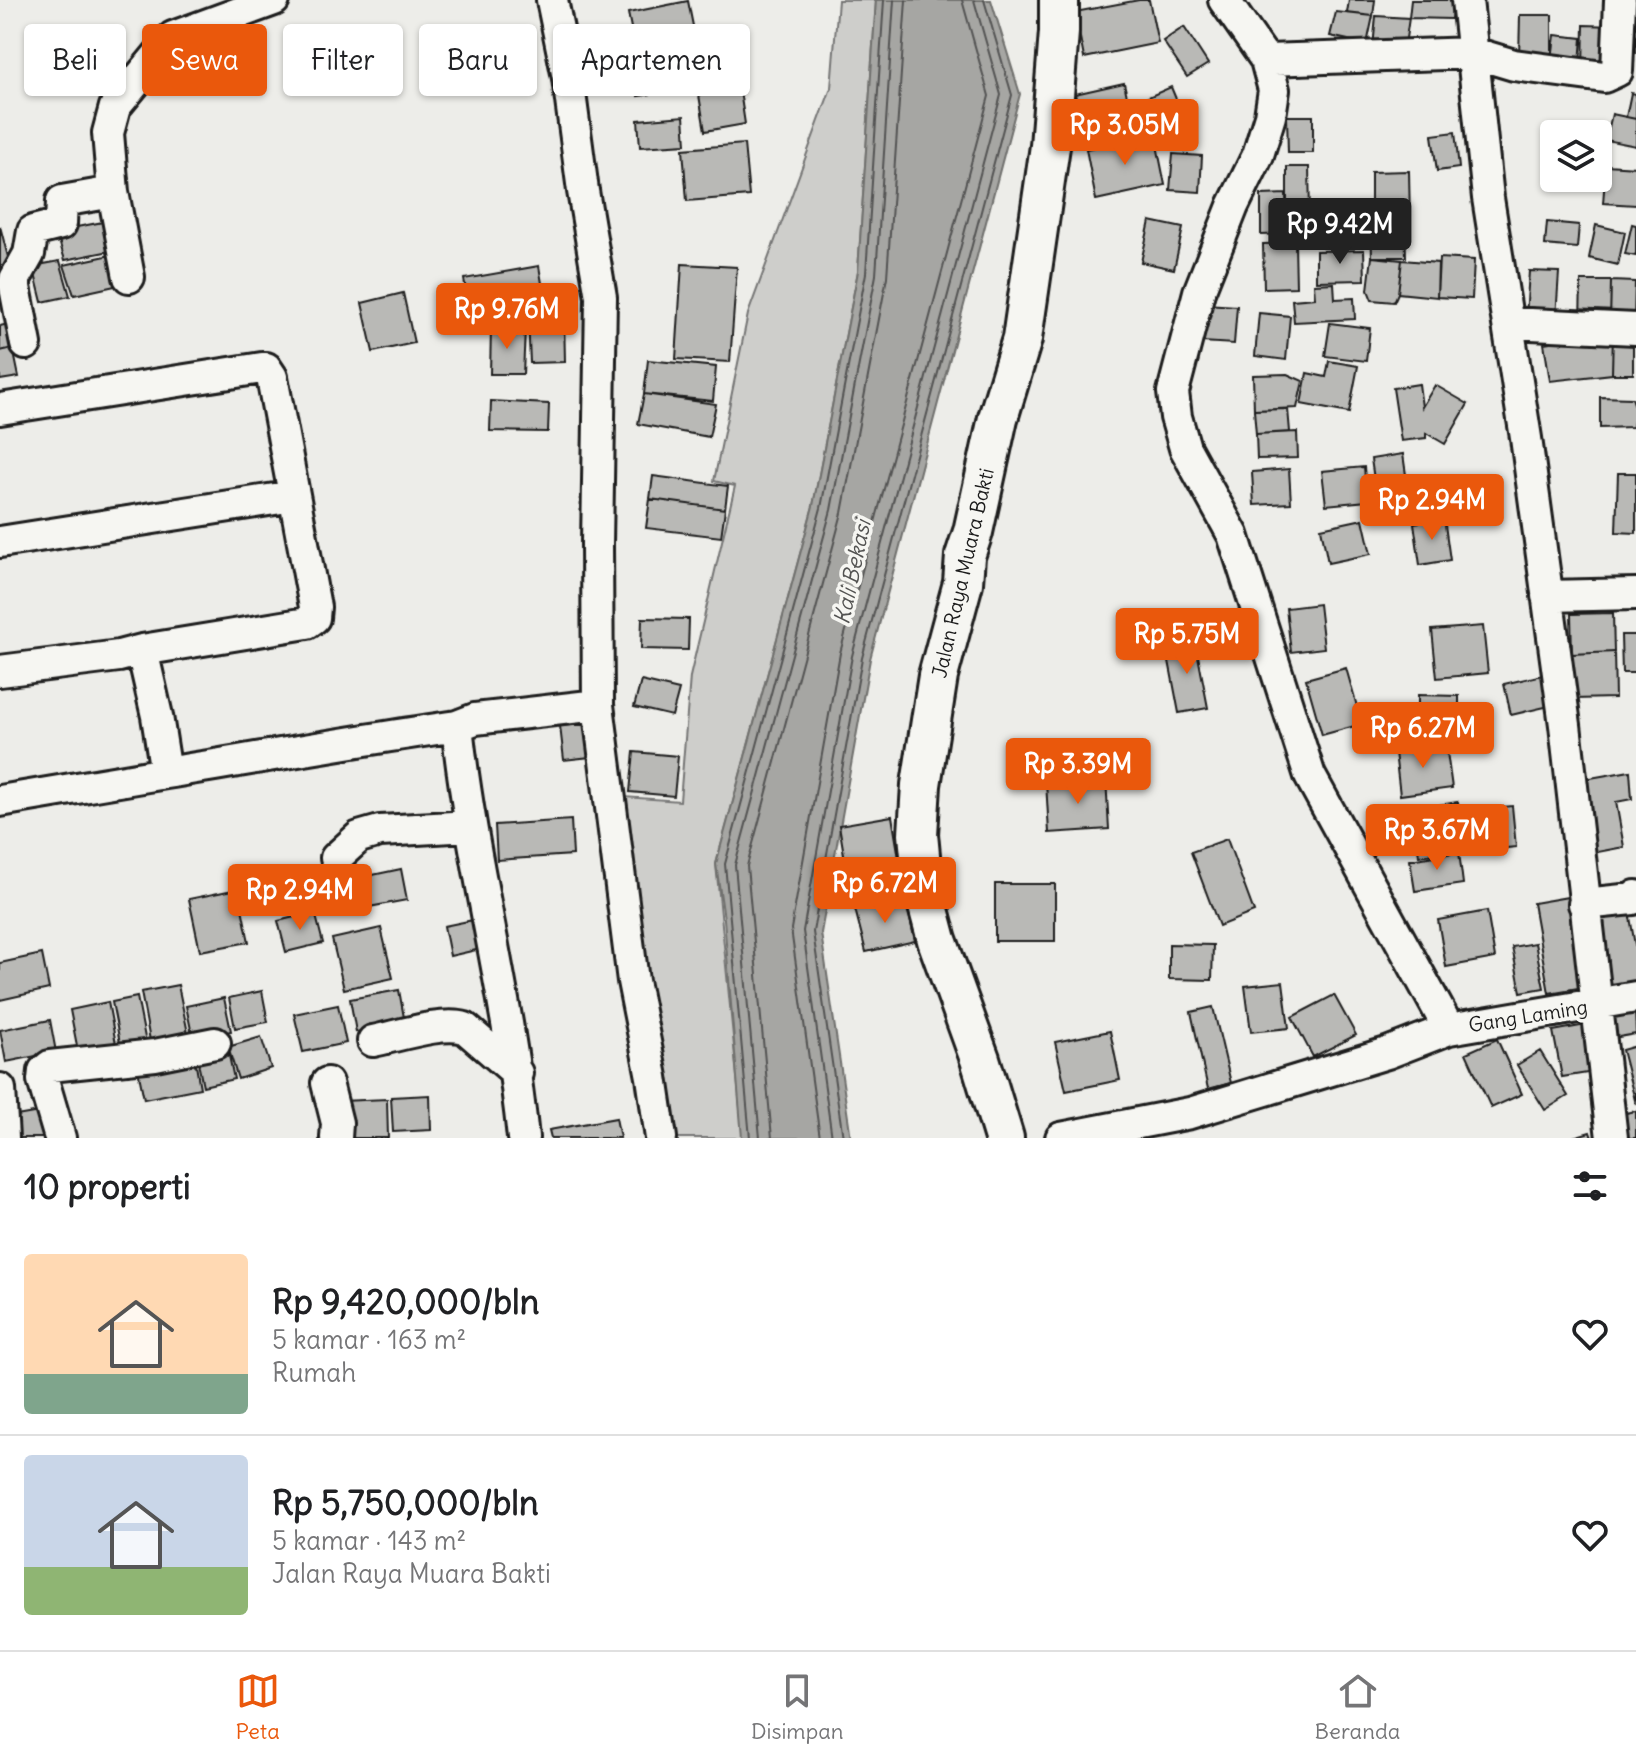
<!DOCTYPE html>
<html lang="id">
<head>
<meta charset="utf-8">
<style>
  :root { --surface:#fff; --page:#f6f6f6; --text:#202124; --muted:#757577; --line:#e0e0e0; --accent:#ea580c }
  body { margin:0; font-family:Delius,sans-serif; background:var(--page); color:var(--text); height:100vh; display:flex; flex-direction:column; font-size:30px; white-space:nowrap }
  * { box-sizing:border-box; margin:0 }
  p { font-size:26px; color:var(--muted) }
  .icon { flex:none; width:44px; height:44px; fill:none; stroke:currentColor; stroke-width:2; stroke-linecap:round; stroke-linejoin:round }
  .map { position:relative; height:1138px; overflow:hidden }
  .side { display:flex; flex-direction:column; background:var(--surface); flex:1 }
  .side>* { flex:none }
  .guide { position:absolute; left:24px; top:24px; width:800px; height:72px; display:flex; gap:16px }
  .controls { position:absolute; left:1540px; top:120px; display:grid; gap:16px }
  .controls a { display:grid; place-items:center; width:72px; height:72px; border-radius:8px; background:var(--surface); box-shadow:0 2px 6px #0004; font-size:40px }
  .price { position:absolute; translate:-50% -68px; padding:0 18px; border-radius:8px; background:var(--accent); color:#fff; font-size:26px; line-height:52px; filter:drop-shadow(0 2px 4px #0008) }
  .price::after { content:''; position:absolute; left:50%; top:48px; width:24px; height:18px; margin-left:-12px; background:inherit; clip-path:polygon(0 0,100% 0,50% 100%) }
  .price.on { background:#222; color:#fff }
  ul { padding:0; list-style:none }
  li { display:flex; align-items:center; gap:24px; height:200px; padding:0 24px }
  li+li { border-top:2px solid var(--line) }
  li span { display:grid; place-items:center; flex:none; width:224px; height:160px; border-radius:8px; color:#555 }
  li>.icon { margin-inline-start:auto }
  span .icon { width:96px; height:96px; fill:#fffc; stroke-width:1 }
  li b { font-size:34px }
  h2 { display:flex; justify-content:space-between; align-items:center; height:96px; padding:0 24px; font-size:34px }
  .tag { padding:0 28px; border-radius:8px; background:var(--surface); box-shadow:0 2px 6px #0004; font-size:28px; line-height:72px }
  .tag.on { background:var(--accent); color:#fff }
  .menu { display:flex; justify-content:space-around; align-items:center; height:112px; border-top:2px solid var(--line); background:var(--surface); font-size:22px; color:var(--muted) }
  .menu a { display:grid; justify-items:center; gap:4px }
  .menu .on { color:var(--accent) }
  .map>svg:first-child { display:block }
  .green { fill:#cececb; stroke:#757574; stroke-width:2 }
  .water { fill:#a6a6a3; stroke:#6f6f6d; stroke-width:2 }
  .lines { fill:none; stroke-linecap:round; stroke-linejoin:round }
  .shore { stroke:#535352; stroke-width:2 }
  .building { fill:#b9b9b6; stroke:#1c1c1c; stroke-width:2 }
  .minor-casing { stroke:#1c1c1c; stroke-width:36 }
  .major-casing { stroke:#1c1c1c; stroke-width:44 }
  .minor { stroke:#f6f6f2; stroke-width:30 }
  .major { stroke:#f6f6f2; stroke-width:38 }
  .labels { text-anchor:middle; stroke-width:7; stroke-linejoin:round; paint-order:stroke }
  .street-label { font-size:20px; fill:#1c1c1c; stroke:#f6f6f2 }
  .water-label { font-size:22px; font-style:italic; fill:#535352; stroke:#f6f6f2 }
</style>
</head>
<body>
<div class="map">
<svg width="1636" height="1138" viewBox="0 0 1636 1138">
  <rect width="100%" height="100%" fill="#edede9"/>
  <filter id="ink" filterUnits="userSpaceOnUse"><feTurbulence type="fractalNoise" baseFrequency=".0125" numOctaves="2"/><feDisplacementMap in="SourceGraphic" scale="16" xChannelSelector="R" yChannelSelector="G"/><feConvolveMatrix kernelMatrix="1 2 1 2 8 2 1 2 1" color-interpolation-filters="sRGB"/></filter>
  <g filter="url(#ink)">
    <path class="green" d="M838 0H876L858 271 813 506 716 864 743 1138H661L610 796 680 801 690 677 735 486 714 481 748 314 831 88Z"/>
    <path class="water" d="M876 0H991L1020 94 870 659 821 933 851 1138H742L724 919 716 864 813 506 858 271Z"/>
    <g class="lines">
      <path class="shore" d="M750 1138 725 864 821 508 866 273 884 0
        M760 1138 735 865 831 510 876 275 894 0
        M772 1138 747 866 842 513 887 277 906 0
        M820 1138 791 929 840 653 989 96 962 0
        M832 1138 803 931 852 656 1001 95 974 0
        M843 1138 813 932 862 658 1012 95 984 0"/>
    </g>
    <path class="building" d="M1139 0H1149L1158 43 1084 58 1075 12Z
      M1349 0H1375L1373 16 1347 13Z
      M1411 0H1453L1451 19 1409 18Z
      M688 1 694 31 634 43 628 13Z
      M1336 12 1373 16 1367 44 1330 36Z
      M1629 14H1636V53H1632Z
      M1520 15H1552V60L1519 59Z
      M1376 16 1409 18 1404 52 1373 48Z
      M1584 25 1615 26 1614 70 1583 69Z
      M1184 27 1208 64 1187 77 1163 41Z
      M1555 35 1582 38 1580 63 1552 60Z
      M687 60 691 88 638 96 634 67Z
      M737 71 745 124 705 131 696 77Z
      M1124 83 1134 128 1085 139 1075 94Z
      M1171 87 1183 116 1149 131 1137 102Z
      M1631 93 1636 94V119L1626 117Z
      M1612 114 1636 119V146L1606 140Z
      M684 116 686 144 640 147 638 120Z
      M1287 116H1313V153H1288Z
      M1455 132 1459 168 1437 171 1432 135Z
      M1155 135 1165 185 1096 200 1086 149Z
      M744 144 749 196 687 201 683 149Z
      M1173 154 1202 156 1200 192 1170 190Z
      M1606 165 1636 167V205L1603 203Z
      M1287 167H1309L1310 214H1287Z
      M1409 171 1410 221 1371 222V172Z
      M1286 194 1287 234 1261 235V195Z
      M1150 221 1183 228 1174 269 1141 262Z
      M103 222 110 251 65 260 56 231Z
      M1371 222H1405L1406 257H1372Z
      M1547 222 1579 225 1577 248 1545 245Z
      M1632 224 1636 225V256L1625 254Z
      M1596 225 1625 232 1618 265 1589 258Z
      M0 226 10 265 0 267Z
      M1295 243 1296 287 1264 288 1263 244Z
      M1364 250 1365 280 1316 281V251Z
      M111 255 115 286 74 295 64 265Z
      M1372 257 1402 260 1398 293 1394 302 1372 300 1368 290Z
      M1439 258 1474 260 1472 299 1437 297Z
      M1402 260 1438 263 1437 297 1398 293Z
      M60 261 70 296 42 302 33 266Z
      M682 264 737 267 730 362 676 359Z
      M539 266 547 312 472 324 464 279Z
      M1529 271 1559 272 1556 318 1526 317Z
      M1581 281H1611L1610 323 1580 322Z
      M1611 281 1635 282 1634 323H1610Z
      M1334 283 1335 299 1354 298 1355 319 1294 322 1292 300 1315 298 1314 284Z
      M403 293 414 343 373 352 362 303Z
      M1204 304 1237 306 1234 344 1202 342Z
      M1259 313 1290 316 1286 360 1255 356Z
      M564 315 565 362 530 363 528 316Z
      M1330 323 1370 328 1366 361 1325 356Z
      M8 324 13 348 0 351V326Z
      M491 328 525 329 523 374H490Z
      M1613 332 1633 333V374H1612Z
      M1613 332 1612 374 1550 381 1544 343Z
      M13 348 19 377 0 380V351Z
      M648 360 716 367 713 401 644 394Z
      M1329 361 1358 366 1349 413 1301 404 1307 373 1326 377Z
      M1287 374 1303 381 1297 408 1254 410 1253 375Z
      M1419 384 1422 407 1435 385 1468 404 1445 444 1426 433V438L1401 441 1393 388Z
      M644 394 716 404 709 437 638 424Z
      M1600 397 1632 398 1636 409 1633 427 1600 428Z
      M491 401 549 404 548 432 490 431Z
      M1288 409 1290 432 1256 434 1254 410Z
      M1297 432 1298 458 1257 459 1256 434Z
      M1403 454 1409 496 1377 500 1371 459Z
      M1364 467 1367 501 1326 505 1322 471Z
      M1289 469 1291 503 1254 505 1252 472Z
      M1618 473H1636V533L1616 532Z
      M653 476 728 486 725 509 650 499Z
      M650 499 725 509 721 537 646 528Z
      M1444 518 1450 560 1420 565 1414 523Z
      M1363 519 1371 554 1328 563 1321 528Z
      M1319 604 1324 648 1291 652 1286 608Z
      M1613 613 1614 652 1572 654 1571 614Z
      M642 618 689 619 688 650 641 649Z
      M1483 626 1488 673 1437 678 1432 630Z
      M1621 635H1636V673H1622Z
      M1195 640 1208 708 1179 713 1166 645Z
      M1614 652 1615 698 1573 699 1572 654Z
      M1346 668 1362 724 1322 735 1306 679Z
      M1551 673 1558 704 1511 715 1504 684Z
      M641 681 679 690 672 716 634 707Z
      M1418 695 1459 696V721H1418Z
      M587 723 590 757 564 760 560 726Z
      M1446 745 1452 788 1400 795 1395 752Z
      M634 752 678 756 674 796 630 792Z
      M1630 771 1632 799 1616 802 1624 847 1592 853 1579 780Z
      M1106 778 1109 829 1049 833 1046 782Z
      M1458 802 1465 850 1419 856 1413 809Z
      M1512 806 1516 847 1468 852 1464 811Z
      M892 816 901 870 848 878 839 825Z
      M571 820 573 855 497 860 495 825Z
      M1227 839 1254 912 1219 926 1191 852Z
      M1459 852 1463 884 1415 891 1410 860Z
      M401 869 407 900 369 907 363 877Z
      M995 884H1055V941H995Z
      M238 889 249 942 200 951 189 899Z
      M905 897 915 941 866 952 855 909Z
      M1568 897 1584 987 1549 993 1533 903Z
      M1627 900 1636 951V987L1602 992 1588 906Z
      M1487 911 1495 958 1446 967 1438 920Z
      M315 912 323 943 286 952 278 921Z
      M478 919 485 948 450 956 444 926Z
      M381 928 393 978 344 989 332 939Z
      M1535 943 1544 988 1521 992 1512 947Z
      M1169 944 1213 945 1212 980 1169 979Z
      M42 954 49 989 0 1000V963Z
      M1283 982 1289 1028 1251 1032 1245 986Z
      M178 985 189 1038 151 1046 141 992Z
      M399 990 405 1023 356 1032 350 999Z
      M262 991 268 1022 235 1028 229 998Z
      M1334 995 1356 1035 1313 1057 1292 1017Z
      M137 997 146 1043 121 1048 112 1002Z
      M224 998 231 1031 193 1039 186 1006Z
      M108 1002 117 1049 79 1056 70 1010Z
      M338 1005 346 1043 303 1052 294 1014Z
      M1213 1007 1231 1083 1208 1089 1191 1012Z
      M1635 1010 1636 1034 1613 1038 1609 1014Z
      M50 1020 56 1052 6 1062 0 1030Z
      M1586 1025 1594 1072 1562 1077 1553 1031Z
      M1110 1031 1120 1080 1066 1091 1055 1042Z
      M261 1037 271 1068 238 1079 228 1047Z
      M1497 1039 1522 1094 1491 1108 1466 1053Z
      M1636 1046V1104L1622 1050Z
      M228 1051 234 1079 203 1086 197 1058Z
      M1540 1051 1568 1096 1545 1110 1517 1065Z
      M194 1054 200 1088 144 1099 137 1065Z
      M430 1095 431 1130 393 1132 391 1097Z
      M387 1099 388 1138H342L341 1101Z
      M45 1111 50 1138H8L5 1118Z
      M1636 1111V1138H1621L1616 1115Z
      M616 1118 620 1138H551L549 1130Z
      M1590 1132 1592 1138H1570Z"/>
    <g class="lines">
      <g class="minor-casing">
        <path id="minor" d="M552 0 568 78 583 191 601 297 597 544 598 705 633 981 652 1077 661 1138
          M1224 0 1266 60 1274 90 1270 116 1258 155 1233 206 1199 292 1173 392 1176 417 1185 448 1233 535 1310 776 1449 1029
          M1467 0 1488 198 1526 438 1565 725 1612 1138
          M1266 60 1474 53 1514 65 1604 77 1617 71 1620 1
          M129 277 113 192 108 133 115 107 173 37 274 0
          M1508 323 1636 329
          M26 344 15 287V279L29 254 33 231 61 224 62 201 113 192
          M0 409 262 368H266L272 377 315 607 314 618 307 623 142 650
          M0 542 294 496
          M1547 596 1636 594
          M0 671 119 656 142 650 157 716 166 773C263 757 359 740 457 726L475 719 598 705
          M457 726C472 864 509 999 523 1138
          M0 801 166 773
          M336 858 359 837 380 831 471 826
          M1584 904 1633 899 1636 896
          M373 1041C398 1036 442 1021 465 1028L517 1073
          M327 1083 337 1123 336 1138
          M0 1089 3 1138
          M60 1138 43 1080 44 1071 50 1066 155 1055 215 1043
          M1061 1138 1190 1113 1387 1053 1449 1029 1636 997"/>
      </g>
      <g class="major-casing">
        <path id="major" d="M1004 1138 980 1059 937 940 923 887 918 834 921 785 938 676 963 583 965 556 973 532 998 418 1022 339 1050 146 1059 32V0"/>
      </g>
      <use href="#minor" class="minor"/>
      <use href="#major" class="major"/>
    </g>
  </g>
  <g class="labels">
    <g class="street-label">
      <text transform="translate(963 573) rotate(-77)" y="7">Jalan Raya Muara Bakti</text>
      <text transform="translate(1528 1016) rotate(-9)" y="7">Gang Laming</text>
    </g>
    <g class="water-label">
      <text transform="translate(852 572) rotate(-78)" y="8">Kali Bekasi</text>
    </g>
  </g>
</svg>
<div class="controls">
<a><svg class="icon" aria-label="layers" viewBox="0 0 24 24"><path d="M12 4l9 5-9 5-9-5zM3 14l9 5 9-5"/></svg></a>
</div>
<b class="price" style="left:1125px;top:167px">Rp 3.05M</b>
<b class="price on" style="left:1340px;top:266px">Rp 9.42M</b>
<b class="price" style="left:507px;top:351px">Rp 9.76M</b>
<b class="price" style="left:1432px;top:542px">Rp 2.94M</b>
<b class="price" style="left:1187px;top:676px">Rp 5.75M</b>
<b class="price" style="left:1423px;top:770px">Rp 6.27M</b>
<b class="price" style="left:1078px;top:806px">Rp 3.39M</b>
<b class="price" style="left:1437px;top:872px">Rp 3.67M</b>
<b class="price" style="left:885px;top:925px">Rp 6.72M</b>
<b class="price" style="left:300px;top:932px">Rp 2.94M</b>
<div class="guide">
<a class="tag">Beli</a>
<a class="tag on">Sewa</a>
<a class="tag">Filter</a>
<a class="tag">Baru</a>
<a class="tag">Apartemen</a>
</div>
</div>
<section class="side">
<h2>10 properti<svg class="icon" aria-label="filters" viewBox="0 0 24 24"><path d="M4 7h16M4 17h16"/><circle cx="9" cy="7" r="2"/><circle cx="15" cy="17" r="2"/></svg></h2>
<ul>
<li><span style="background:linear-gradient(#ffd9b3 75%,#7fa58c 0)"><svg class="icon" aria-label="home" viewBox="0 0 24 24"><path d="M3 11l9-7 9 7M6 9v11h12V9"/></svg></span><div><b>Rp 9,420,000/bln</b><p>5 kamar · 163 m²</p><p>Rumah</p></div><svg class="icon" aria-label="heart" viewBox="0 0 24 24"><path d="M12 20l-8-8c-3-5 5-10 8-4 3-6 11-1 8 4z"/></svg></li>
<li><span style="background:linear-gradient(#c9d6e8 70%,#8fb573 0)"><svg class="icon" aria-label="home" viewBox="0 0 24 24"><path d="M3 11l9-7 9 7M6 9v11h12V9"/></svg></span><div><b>Rp 5,750,000/bln</b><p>5 kamar · 143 m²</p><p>Jalan Raya Muara Bakti</p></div><svg class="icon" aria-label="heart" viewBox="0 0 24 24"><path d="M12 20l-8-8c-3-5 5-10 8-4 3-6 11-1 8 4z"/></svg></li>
</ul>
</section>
<nav class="menu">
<a class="on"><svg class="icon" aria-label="map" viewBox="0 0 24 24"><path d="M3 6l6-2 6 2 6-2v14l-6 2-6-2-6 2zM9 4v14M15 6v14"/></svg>Peta</a>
<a><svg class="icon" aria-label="saved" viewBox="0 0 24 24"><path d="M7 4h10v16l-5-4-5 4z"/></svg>Disimpan</a>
<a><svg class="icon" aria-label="home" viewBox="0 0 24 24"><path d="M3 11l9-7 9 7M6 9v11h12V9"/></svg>Beranda</a>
</nav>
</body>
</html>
